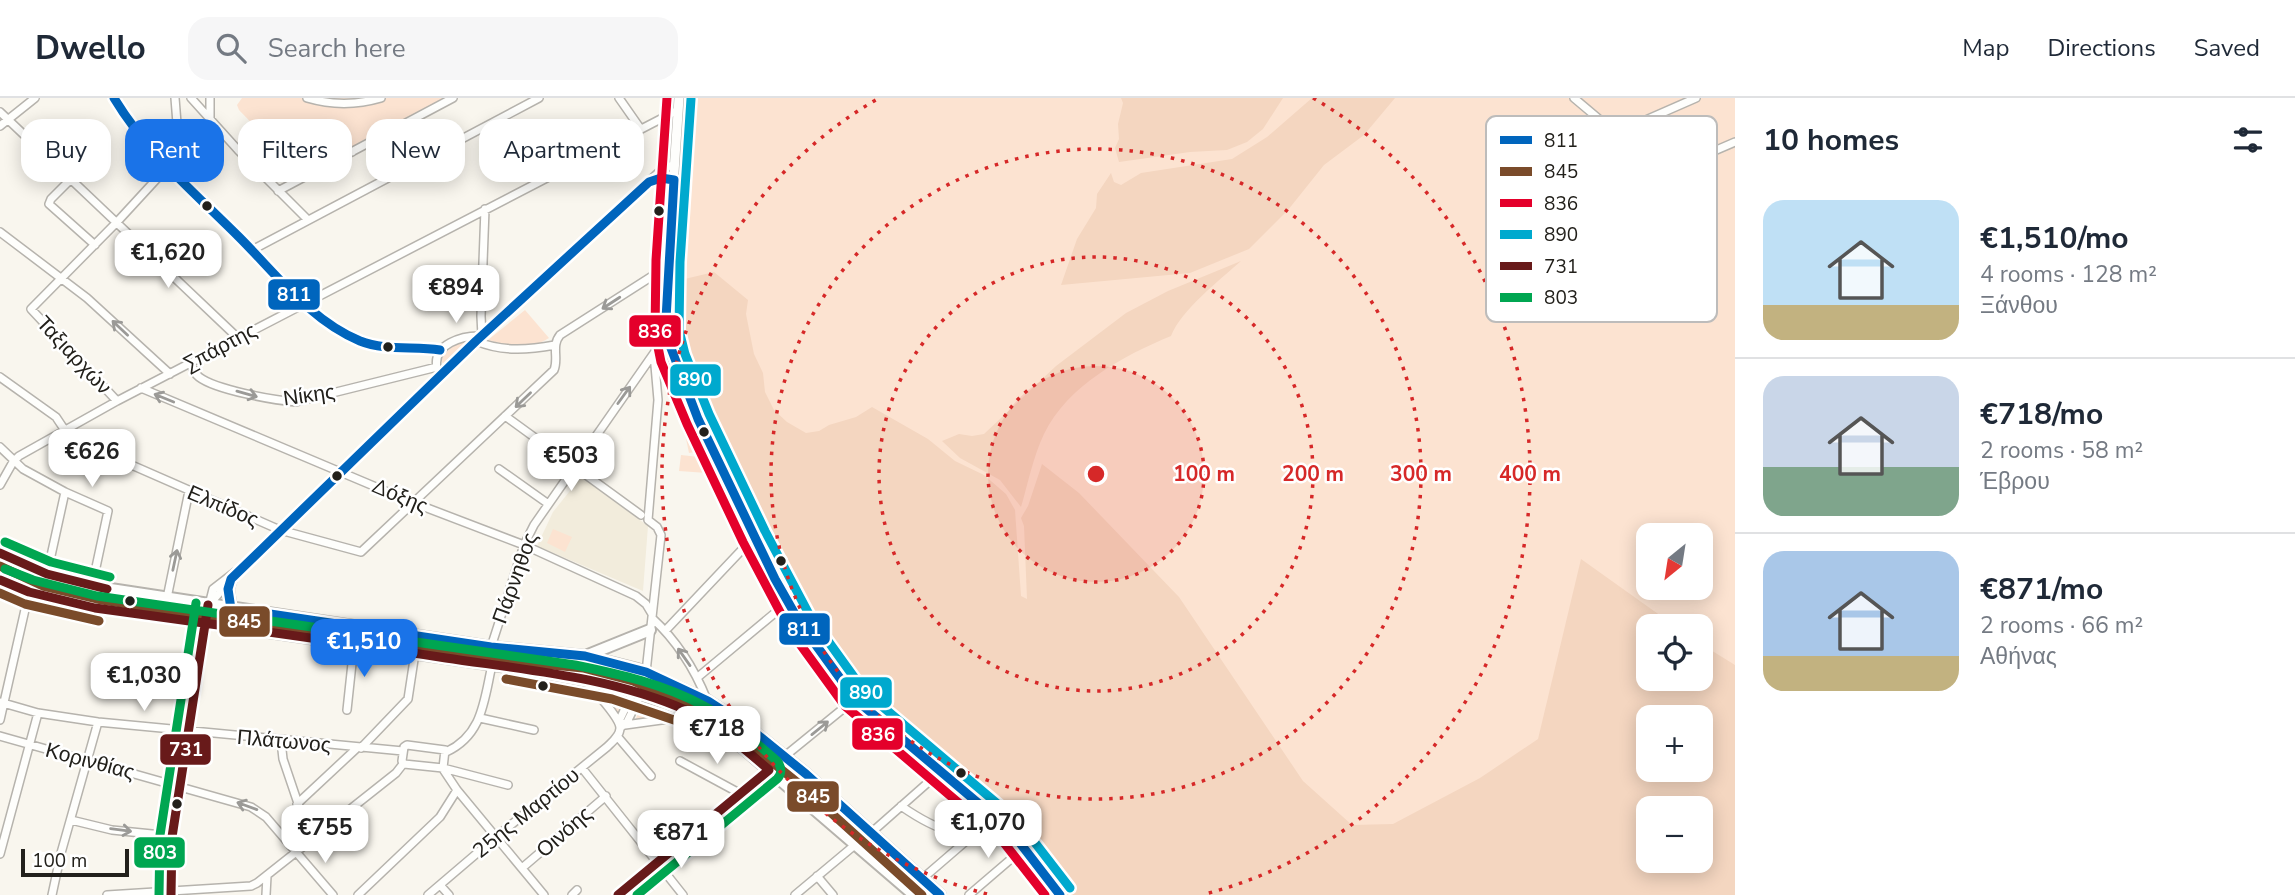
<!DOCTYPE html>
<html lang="en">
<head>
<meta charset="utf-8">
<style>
  :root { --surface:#fff; --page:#f6f6f7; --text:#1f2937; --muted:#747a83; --line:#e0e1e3; --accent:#1a73e8 }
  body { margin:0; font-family:"Nunito Sans",sans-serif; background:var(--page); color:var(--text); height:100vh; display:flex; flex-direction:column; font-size:26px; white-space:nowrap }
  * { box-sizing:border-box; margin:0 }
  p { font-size:23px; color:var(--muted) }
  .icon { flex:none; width:38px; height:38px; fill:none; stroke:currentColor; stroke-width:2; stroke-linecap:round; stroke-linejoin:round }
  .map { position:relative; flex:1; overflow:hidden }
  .sheet { display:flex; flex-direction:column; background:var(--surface); width:560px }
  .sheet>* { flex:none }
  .hud { position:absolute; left:21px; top:21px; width:665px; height:63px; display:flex; gap:14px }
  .needle { width:46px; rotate:210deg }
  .buttons { position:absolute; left:1636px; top:425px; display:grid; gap:14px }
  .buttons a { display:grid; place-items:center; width:77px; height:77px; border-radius:14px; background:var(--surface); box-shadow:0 4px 18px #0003; font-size:35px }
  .scale { position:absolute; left:21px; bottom:18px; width:108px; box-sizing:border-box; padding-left:7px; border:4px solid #22201b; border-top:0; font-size:19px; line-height:24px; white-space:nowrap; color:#22201b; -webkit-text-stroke:5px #fff; paint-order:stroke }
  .price { position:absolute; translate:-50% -60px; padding:0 16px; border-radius:14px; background:#fff; color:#222; font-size:23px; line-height:46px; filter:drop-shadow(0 2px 4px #0008) }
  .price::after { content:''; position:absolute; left:50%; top:42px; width:21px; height:16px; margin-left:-10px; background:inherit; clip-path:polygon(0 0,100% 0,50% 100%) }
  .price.current { background:var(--accent); color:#fff }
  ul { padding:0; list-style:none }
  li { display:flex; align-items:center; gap:21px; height:175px; padding:0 28px }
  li+li { border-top:2px solid var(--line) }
  li span { display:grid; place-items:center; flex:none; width:196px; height:140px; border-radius:21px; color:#555 }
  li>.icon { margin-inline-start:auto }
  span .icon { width:84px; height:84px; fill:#fffc; stroke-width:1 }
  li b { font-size:30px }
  h2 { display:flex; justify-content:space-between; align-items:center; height:84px; padding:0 28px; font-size:30px }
  .pill { padding:0 24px; border-radius:21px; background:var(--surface); box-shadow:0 4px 18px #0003; font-size:24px; line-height:63px }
  .pill.current { background:var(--accent); color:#fff }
  header { display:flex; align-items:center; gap:42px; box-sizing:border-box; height:98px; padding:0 35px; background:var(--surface); border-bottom:2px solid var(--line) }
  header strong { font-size:33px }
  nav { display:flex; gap:38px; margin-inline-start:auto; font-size:24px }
  .search { width:490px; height:63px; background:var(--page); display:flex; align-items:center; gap:18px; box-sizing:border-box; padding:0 24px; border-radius:21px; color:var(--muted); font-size:26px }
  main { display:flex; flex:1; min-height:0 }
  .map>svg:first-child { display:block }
  .built { fill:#f2ecdc }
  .green { fill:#fce3d1; fill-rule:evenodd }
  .forest { fill:#f4d6c0; fill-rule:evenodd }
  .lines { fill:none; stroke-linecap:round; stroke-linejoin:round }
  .minor-casing { stroke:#b6b3ad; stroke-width:10 }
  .major-casing { stroke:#b6b3ad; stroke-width:12 }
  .highway-casing { stroke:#b6b3ad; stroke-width:14 }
  .minor { stroke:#fefefc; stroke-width:7 }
  .major { stroke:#fefefc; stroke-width:9 }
  .highway { stroke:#fefefc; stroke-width:10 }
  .bus-1-casing { stroke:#fff; stroke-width:14 }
  .bus-2-casing { stroke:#fff; stroke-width:14 }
  .bus-3-casing { stroke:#fff; stroke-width:14 }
  .bus-4-casing { stroke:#fff; stroke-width:14 }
  .bus-5-casing { stroke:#fff; stroke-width:14 }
  .bus-6-casing { stroke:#fff; stroke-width:14 }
  .bus-1 { stroke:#0065bd; stroke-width:9 }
  .bus-2 { stroke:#7a4b2a; stroke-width:9 }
  .bus-3 { stroke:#e4002b; stroke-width:9 }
  .bus-4 { stroke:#00a9ce; stroke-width:9 }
  .bus-5 { stroke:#681a1a; stroke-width:9 }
  .bus-6 { stroke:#00a651; stroke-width:9 }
  .oneway { stroke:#9b9a97 }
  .ring { fill:none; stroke:#d62828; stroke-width:3.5; stroke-dasharray:3.5 7 }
  .bus-dot { fill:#22201b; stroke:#fff; stroke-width:2.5 }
  .labels { text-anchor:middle; stroke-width:5; stroke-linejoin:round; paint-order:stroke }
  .street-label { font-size:21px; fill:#22201b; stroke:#fff }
  .key { fill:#fff; stroke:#bdbcbb; stroke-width:2 }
  .key-label { font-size:19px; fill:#22201b }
  .centre { fill:#d62828; stroke:#fff; stroke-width:3.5 }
  .ring-label { font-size:21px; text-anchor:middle; font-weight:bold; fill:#d62828; stroke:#fff; stroke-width:5; stroke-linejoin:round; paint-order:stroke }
  .line-badge { stroke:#fff; stroke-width:2.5 }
  .badge-label { font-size:19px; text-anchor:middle; font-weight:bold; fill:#fff }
</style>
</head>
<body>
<header>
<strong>Dwello</strong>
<div class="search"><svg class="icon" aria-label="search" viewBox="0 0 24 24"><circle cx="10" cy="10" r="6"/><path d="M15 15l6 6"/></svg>Search here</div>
<nav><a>Map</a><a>Directions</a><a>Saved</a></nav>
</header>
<main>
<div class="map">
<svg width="1735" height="797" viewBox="0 0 1735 797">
  <rect width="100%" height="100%" fill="#f9f6ee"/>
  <path class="built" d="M581 379 648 428 643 493 537 448 553 414Z"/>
  <path class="green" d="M242 0H447L349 51 269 43 239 12 237 7Z
    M686 0H1735V797H1066L670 238 672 180ZM1648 438H1701V490H1648ZM1648 528H1701V581H1648ZM1648 620H1701V672H1648ZM1648 710H1701V763H1648Z
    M525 212 549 240C529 253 510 248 488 242Z
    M469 242 472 245 447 270 441 263V258L460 243Z
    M696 333 700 353 689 355 685 336Z
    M681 357 708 360 707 375 679 373Z
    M553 431 572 439 565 454 547 445Z
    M0 463 47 480 178 505V508C117 499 57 491 0 466Z
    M234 517 302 528 351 530 628 573 702 605 723 617 783 661 933 797 867 739 850 729 742 635 700 608 651 587 606 576 234 520Z
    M600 595 626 600 617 615Z
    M643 606 668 616 635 622Z"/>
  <path class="forest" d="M1121 0H1283L1263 31 1247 44 1227 52 1190 54 1119 64 1115 50 1119 41 1118 26 1123 5Z
    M1312 0H1395L1364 37 1324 67 1288 112 1249 151 1190 175 1061 187 1077 141 1096 110 1097 96 1111 75 1114 84 1121 87 1141 75 1232 61 1267 39Z
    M1241 163C1219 183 1182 211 1171 238 1123 258 1068 287 1044 336 1033 359 1028 385 1021 409L1000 382 960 360 942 343 959 336 972 338 984 336 1056 268 1126 215 1168 193Z
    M714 174 748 202 746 216 754 256 763 275 765 294 774 312 787 324 806 335 819 333 829 327 856 319 872 309 928 341 955 363 984 377 1006 396 1015 412 1021 498 1027 501 1024 428 1021 420 1028 408 1042 366 1079 395 1179 499 1303 683 1352 727 1393 726 1480 680 1538 641 1581 461 1675 528H1648V581H1701V546L1735 567V797H1060L1025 749 855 601 800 525 673 260 668 185ZM1648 620H1701V672H1648ZM1648 710H1701V763H1648Z"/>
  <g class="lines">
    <g class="minor-casing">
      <path id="minor" d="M114 0C143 54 195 96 239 139 271 171 319 228 361 243 386 253 414 247 440 252
        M191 0 238 52 307 121
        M307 0C331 7 357 7 381 0
        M619 0 640 30
        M1574 0 1650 64 1662 71 1677 69 1735 44
        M0 14 238 240
        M210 21V0
        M0 28 35 0
        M1616 35 1696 0
        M278 48 352 54
        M71 81 51 101 49 106 95 147
        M278 93 453 0
        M0 134 87 200 170 276
        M252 152 539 0
        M482 238 481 218 485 111
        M476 243C502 254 528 252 555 247
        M191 265C193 271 194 275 199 279 216 292 273 302 296 304L437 269
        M437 270C432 246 463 237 482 238
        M0 279 56 319 70 340 79 344 280 432 361 454 554 272C559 260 551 248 560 237L668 168
        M141 290 414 405 524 447 636 498 646 506 652 516
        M117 303 31 211 117 124 175 61 179 51 175 0
        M505 318 641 417
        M0 349 23 371 65 394 108 413 92 488
        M499 371 547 405
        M0 387 13 364 19 358 117 303 678 12
        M47 476 65 394
        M167 500 189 393
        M209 507 239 472 476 243 658 75 666 69 675 67
        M652 520C676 542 695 572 707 602
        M665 533 754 439
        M491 549 524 447 534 427 654 255 669 245
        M646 574 661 437 657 429 648 422 658 302 654 256
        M698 579 788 504
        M633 594 620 621V630L627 624 641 596
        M0 604 38 615 98 624 403 653
        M347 612 354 547
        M480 620 534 632
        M0 622 29 494
        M625 627 676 620 688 614
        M0 638 251 709 266 719 333 797
        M617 638 651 678
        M281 643 283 661 307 732
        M361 650 408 601 415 555
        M446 654C483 637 484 602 492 567
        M785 658 855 601
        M680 663 741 696
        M443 670 445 652 407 647 404 649 402 663 404 666 443 670 508 687
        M582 670 683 797
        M443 671 457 692 544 797
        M297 706 357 650
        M901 708C940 735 963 742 1010 732
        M71 722 112 732 172 738
        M872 734 941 673
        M0 756 38 615
        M522 770 606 698
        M817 778 833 797
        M922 781 973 737
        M440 787 449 797
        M52 797 61 755 98 624
        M107 797 251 788 257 785 396 675 403 666
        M171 797 172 739 209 507 213 491 235 474
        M266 797 267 778
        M358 797 440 719 457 692
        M428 797 496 739 607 649C612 644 620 638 620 630 620 619 594 593 587 584
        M572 797 577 792
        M618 797 769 672
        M795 797 856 746
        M969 797 1025 749"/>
    </g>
    <g class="major-casing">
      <path id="major" d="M679 0 668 163 667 233 673 260 698 321 754 439 800 525 855 601 1010 732 1060 797"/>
    </g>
    <g class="highway-casing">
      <path id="highway" d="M0 455 47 476 104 490 491 549 585 558 637 571 708 603 748 629 806 676 940 797
        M0 482 29 494 71 505 521 571 615 589 666 604 705 623 743 650 914 797
        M231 511 228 491 231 481
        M588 557 650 532"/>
    </g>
    <use href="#minor" class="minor"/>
    <use href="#major" class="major"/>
    <use href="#highway" class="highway"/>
    <g class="bus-1-casing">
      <path id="bus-1" d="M114 0C147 55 194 94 239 139 276 176 311 223 360 243 385 253 414 248 440 252
        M231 511 228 491 231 481 476 243 649 84 661 80 674 82 666 221 669 245 698 321 775 481 800 525 855 601 1010 732 1060 797
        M250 513 491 549 585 558 646 574 708 603 748 629 806 676 940 797"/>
    </g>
    <g class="bus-2-casing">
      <path id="bus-2" d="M0 468 43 488 102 502 489 561 583 570 633 583 702 614 741 639 798 685 922 797
        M0 495 25 506 99 523
        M506 581 612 601 680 624"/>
    </g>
    <g class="bus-3-casing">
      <path id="bus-3" d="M667 0 656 162 655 234 661 264 687 326 743 444 789 531 845 608 1001 741 1045 797"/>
    </g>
    <g class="bus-4-casing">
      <path id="bus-4" d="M691 1 680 164 679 232 685 256 709 316 765 433 810 518 864 593 1019 724 1070 790"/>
    </g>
    <g class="bus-5-casing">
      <path id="bus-5" d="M0 455 47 476 107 491
        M0 482 29 494 95 510C212 526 329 542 446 560 527 572 612 579 688 613 718 628 744 650 769 672L618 797
        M171 797 172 739 208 507"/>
    </g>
    <g class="bus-6-casing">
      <path id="bus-6" d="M5 444 51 464 110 479
        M5 471 33 482 97 498 575 567C619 576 664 586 704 608 731 622 754 643 777 663 782 669 782 676 777 681L637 797
        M159 797 160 737 196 505"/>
    </g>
    <use href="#bus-1" class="bus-1"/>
    <use href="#bus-2" class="bus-2"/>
    <use href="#bus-3" class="bus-3"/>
    <use href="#bus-4" class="bus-4"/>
    <use href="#bus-5" class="bus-5"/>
    <use href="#bus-6" class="bus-6"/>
  </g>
  <defs><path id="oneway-shaft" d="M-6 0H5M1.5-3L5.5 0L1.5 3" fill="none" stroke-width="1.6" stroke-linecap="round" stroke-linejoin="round" transform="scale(1.75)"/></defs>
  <g class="oneway">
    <use href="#oneway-shaft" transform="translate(611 205) rotate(147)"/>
    <use href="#oneway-shaft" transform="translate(120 230) rotate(-137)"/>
    <use href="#oneway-shaft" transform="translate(247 296) rotate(16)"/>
    <use href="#oneway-shaft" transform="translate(624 297) rotate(-54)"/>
    <use href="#oneway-shaft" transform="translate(164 300) rotate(-158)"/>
    <use href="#oneway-shaft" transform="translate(523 302) rotate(136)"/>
    <use href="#oneway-shaft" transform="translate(175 462) rotate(-78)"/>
    <use href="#oneway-shaft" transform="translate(684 559) rotate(-125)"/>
    <use href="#oneway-shaft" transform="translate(820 630) rotate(-39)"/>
    <use href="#oneway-shaft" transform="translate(247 708) rotate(-160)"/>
    <use href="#oneway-shaft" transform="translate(121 732) rotate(7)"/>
  </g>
  <circle cx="1096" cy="376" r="108" fill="#d62828" fill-opacity=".12"/>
  <g class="ring">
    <circle cx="1096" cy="376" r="108"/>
    <circle cx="1096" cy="376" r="217"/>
    <circle cx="1096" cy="376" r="325"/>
    <path d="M987 796A434 434 0 0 1 879 0M1313 0A434 434 0 0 1 1205 796"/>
  </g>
  <g class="bus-dot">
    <circle cx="207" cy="108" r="6"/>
    <circle cx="659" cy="113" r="6"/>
    <circle cx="388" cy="249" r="6"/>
    <circle cx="704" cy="334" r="6"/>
    <circle cx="337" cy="378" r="6"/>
    <circle cx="781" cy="463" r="6"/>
    <circle cx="130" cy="503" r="6"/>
    <circle cx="543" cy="588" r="6"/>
    <circle cx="961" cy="675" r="6"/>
    <circle cx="177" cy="706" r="6"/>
  </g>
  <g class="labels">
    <g class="street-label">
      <text transform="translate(220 249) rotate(-28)" y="7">Σπάρτης</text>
      <text transform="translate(74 257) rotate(47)" y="7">Ταξιαρχών</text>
      <text transform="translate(309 297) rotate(-8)" y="7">Νίκης</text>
      <text transform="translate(400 398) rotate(23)" y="7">Δόξης</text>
      <text transform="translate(223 408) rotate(23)" y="7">Ελπίδος</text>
      <text transform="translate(515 480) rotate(-70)" y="7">Πάρνηθος</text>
      <text transform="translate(284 643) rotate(5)" y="7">Πλάτωνος</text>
      <text transform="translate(90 663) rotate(15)" y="7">Κορινθίας</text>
      <text transform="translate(526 715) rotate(-39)" y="7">25ης Μαρτίου</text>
      <text transform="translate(564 734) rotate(-41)" y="7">Οινόης</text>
    </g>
  </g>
  <rect x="1486" y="18" width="231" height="206" rx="10" class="key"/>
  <rect x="1500" y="38" width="32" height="8" fill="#0065bd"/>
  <rect x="1500" y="69" width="32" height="9" fill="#7a4b2a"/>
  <rect x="1500" y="101" width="32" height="8" fill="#e4002b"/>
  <rect x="1500" y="132" width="32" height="9" fill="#00a9ce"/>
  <rect x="1500" y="164" width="32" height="8" fill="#681a1a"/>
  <rect x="1500" y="195" width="32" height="9" fill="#00a651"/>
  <g class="key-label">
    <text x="1544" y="49">811</text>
    <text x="1544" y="80">845</text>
    <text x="1544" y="112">836</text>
    <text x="1544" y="143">890</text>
    <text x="1544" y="175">731</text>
    <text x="1544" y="206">803</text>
  </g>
  <circle cx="1096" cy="376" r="10" class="centre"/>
  <g class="ring-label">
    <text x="1204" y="383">100 m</text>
    <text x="1313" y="383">200 m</text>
    <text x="1421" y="383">300 m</text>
    <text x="1530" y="383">400 m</text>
  </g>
  <g class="line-badge">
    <rect x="267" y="180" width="54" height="33" rx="7" fill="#0065bd"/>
    <rect x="628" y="216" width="54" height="34" rx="7" fill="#e4002b"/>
    <rect x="669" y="265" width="53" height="34" rx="7" fill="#00a9ce"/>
    <rect x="218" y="507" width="53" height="33" rx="7" fill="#7a4b2a"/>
    <rect x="778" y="514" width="53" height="34" rx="7" fill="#0065bd"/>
    <rect x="839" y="578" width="54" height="33" rx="7" fill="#00a9ce"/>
    <rect x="851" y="619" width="53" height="34" rx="7" fill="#e4002b"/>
    <rect x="159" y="635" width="53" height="33" rx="7" fill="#681a1a"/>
    <rect x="786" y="682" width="54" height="33" rx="7" fill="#7a4b2a"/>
    <rect x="133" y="738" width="53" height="33" rx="7" fill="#00a651"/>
  </g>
  <g class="badge-label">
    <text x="294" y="203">811</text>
    <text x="655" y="240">836</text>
    <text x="695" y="288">890</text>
    <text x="244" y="530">845</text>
    <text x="804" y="538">811</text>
    <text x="866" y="601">890</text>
    <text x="878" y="643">836</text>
    <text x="186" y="658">731</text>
    <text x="813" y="705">845</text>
    <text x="160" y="761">803</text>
  </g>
</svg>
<div class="buttons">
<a><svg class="needle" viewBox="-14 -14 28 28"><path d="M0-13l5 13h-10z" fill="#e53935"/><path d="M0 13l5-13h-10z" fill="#747a83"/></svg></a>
<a><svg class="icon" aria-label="locate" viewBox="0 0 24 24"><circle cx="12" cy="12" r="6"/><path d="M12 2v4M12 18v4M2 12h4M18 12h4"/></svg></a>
<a>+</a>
<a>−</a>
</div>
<div class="scale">100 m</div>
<b class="price" style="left:168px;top:192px">€1,620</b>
<b class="price" style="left:456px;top:227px">€894</b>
<b class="price" style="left:92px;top:391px">€626</b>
<b class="price" style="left:571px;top:395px">€503</b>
<b class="price current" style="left:364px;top:581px">€1,510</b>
<b class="price" style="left:144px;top:615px">€1,030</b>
<b class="price" style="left:717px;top:668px">€718</b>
<b class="price" style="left:988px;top:762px">€1,070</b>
<b class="price" style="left:325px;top:767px">€755</b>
<b class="price" style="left:681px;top:772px">€871</b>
<div class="hud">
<a class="pill">Buy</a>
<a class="pill current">Rent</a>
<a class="pill">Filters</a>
<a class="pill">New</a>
<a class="pill">Apartment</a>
</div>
</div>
<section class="sheet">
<h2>10 homes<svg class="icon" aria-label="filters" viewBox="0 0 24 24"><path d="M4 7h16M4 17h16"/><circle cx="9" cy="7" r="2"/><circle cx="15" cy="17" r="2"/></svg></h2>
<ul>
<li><span style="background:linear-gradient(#bfe0f5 75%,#c2b280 0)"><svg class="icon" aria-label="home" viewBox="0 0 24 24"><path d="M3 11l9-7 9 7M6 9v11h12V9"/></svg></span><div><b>€1,510/mo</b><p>4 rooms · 128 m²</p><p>Ξάνθου</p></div></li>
<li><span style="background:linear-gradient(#c9d6e8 65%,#7fa58c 0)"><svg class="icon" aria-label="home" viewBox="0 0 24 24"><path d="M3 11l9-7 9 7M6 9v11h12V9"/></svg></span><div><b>€718/mo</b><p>2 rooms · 58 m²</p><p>Έβρου</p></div></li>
<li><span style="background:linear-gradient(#a9c7e8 75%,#c2b280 0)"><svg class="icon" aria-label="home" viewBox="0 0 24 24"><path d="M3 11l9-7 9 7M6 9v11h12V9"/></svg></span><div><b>€871/mo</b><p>2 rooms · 66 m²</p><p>Αθήνας</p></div></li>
</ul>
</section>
</main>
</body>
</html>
